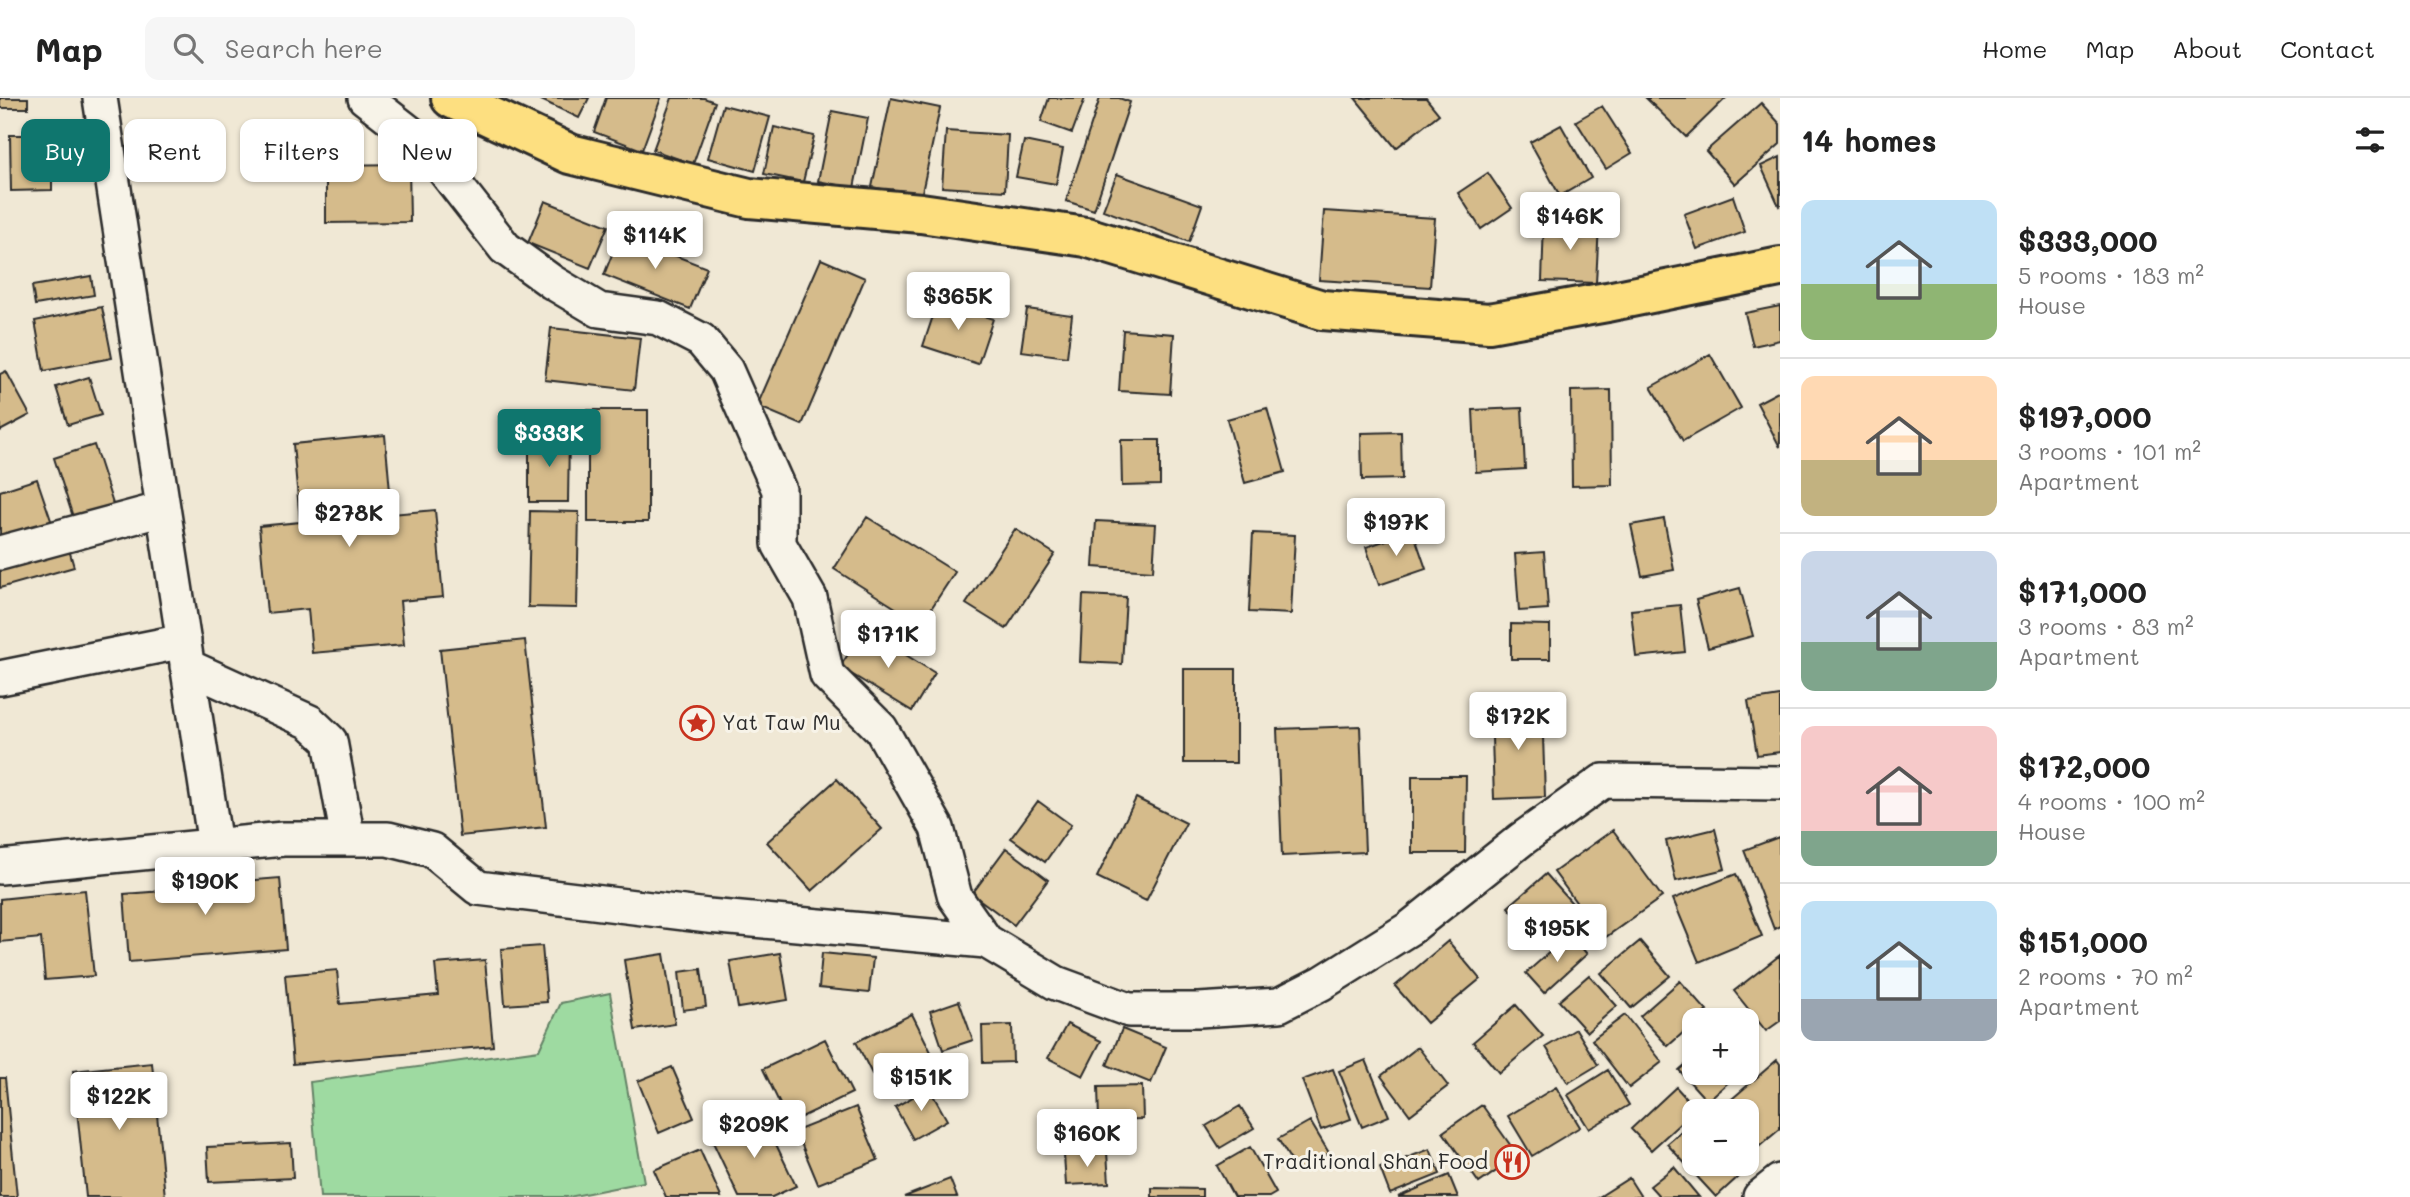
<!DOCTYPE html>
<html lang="en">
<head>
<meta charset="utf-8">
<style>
  :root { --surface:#fff; --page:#f6f6f6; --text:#222; --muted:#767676; --line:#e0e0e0; --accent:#0f766e }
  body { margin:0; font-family:Mali,sans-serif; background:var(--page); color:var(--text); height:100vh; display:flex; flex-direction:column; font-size:26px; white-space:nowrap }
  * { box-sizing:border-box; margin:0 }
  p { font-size:23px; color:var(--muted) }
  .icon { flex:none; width:38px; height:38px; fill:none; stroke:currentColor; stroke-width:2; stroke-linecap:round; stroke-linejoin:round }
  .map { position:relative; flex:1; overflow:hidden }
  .sheet { display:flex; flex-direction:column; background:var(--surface); width:630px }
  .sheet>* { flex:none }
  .banner { position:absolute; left:21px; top:21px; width:665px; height:63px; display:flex; gap:14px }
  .buttons { position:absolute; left:1682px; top:910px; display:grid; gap:14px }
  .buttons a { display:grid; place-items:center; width:77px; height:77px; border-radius:14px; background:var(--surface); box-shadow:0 2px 5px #0004; font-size:35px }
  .price { position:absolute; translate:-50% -60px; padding:0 16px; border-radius:7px; background:#fff; color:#222; font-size:23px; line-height:46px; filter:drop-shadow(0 2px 4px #0008) }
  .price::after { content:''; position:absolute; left:50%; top:42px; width:21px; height:16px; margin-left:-10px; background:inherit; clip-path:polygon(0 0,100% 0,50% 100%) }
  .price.active { background:var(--accent); color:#fff }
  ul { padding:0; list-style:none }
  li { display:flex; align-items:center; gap:21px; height:175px; padding:0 21px }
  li+li { border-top:2px solid var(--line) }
  li span { display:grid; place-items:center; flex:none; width:196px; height:140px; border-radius:14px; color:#555 }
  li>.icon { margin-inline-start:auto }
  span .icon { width:84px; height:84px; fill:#fffc; stroke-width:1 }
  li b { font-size:30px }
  h2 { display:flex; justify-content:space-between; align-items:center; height:84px; padding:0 21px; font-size:30px }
  .tag { padding:0 24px; border-radius:14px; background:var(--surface); box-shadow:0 2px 5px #0004; font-size:24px; line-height:63px }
  .tag.active { background:var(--accent); color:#fff }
  header { display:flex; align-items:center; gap:42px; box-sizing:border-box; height:98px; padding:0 35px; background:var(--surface); border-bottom:2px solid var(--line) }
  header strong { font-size:33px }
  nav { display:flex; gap:38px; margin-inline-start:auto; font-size:24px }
  .search { width:490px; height:63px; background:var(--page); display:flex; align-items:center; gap:18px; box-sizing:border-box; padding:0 24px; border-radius:14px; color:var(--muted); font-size:26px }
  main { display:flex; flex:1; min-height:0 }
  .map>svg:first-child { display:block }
  .green { fill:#9edaa1; stroke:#648266; stroke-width:2 }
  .building { fill:#d5bb8b; stroke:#2b2b2b; stroke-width:2 }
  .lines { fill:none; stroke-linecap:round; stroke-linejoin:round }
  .minor-casing { stroke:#2b2b2b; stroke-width:38 }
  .highway-casing { stroke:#2b2b2b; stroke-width:44 }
  .minor { stroke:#f7f3e8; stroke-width:33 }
  .highway { stroke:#fddf80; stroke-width:38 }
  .labels { text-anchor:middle; stroke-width:6; stroke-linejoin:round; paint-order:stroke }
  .poi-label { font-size:21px; fill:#2b2b2b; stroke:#f7f3e8; text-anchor:start }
</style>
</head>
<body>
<header>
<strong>Map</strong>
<div class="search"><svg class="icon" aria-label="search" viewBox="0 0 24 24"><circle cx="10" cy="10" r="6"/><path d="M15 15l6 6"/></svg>Search here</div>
<nav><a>Home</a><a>Map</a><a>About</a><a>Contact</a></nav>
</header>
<main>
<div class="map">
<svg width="1780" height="1099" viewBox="0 0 1780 1099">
  <rect width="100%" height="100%" fill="#f0e8d5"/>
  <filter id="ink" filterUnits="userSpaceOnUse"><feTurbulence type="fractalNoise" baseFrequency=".0143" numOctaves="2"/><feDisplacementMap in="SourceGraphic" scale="14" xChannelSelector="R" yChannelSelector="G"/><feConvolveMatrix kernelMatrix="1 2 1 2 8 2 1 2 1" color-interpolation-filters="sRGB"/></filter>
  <g filter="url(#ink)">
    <path class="green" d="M610 895 644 1084 569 1099H320L310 984 539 952 561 905Z"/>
    <path class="building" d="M0 0H28V10H0Z
      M537 0H589L579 20Z
      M606 0H661L642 52 594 34Z
      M672 0H704L715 4 693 66 653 52Z
      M891 0 940 10 921 99 872 89Z
      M1049 0H1085L1072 35 1041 24Z
      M1100 0H1119L1130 4 1094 112 1066 103Z
      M1355 0H1426L1439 16 1396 50Z
      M1646 0H1726L1686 39Z
      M1761 5 1780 26V46L1735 86 1706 53Z
      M723 7 770 19 755 73 708 60Z
      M1602 8 1632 55 1606 71 1576 23Z
      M832 13 868 20 854 90 818 83Z
      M1561 27 1591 80 1560 98 1530 44Z
      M774 29 814 38 803 84 764 76Z
      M946 33 1008 37 1005 93 942 89Z
      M10 37H52V92L11 93Z
      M1024 43 1063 51 1056 86 1016 79Z
      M1780 59V107L1779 108 1761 68Z
      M409 66 410 124 326 125V67Z
      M1488 75 1512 110 1481 131 1458 95Z
      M1117 76 1202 107 1189 144 1103 112Z
      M1733 98 1745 134 1697 151 1684 116Z
      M545 103 608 128 590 170 528 145Z
      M1324 113 1435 120 1430 189 1319 182Z
      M1544 124 1599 126 1596 185 1542 183Z
      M620 136 707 170 690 211 604 177Z
      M821 161 865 180 802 327 757 308Z
      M91 178 94 197 35 207 32 188Z
      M938 203 993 221 978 266 923 248Z
      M1780 208V242L1753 248 1745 215Z
      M102 209 112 260 44 273 35 223Z
      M1027 211 1072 217 1067 259 1021 253Z
      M551 230 640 240 634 292 545 282Z
      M1123 232 1174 236 1170 296 1119 293Z
      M1710 256 1741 310 1683 343 1651 289Z
      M6 273 30 317 0 333V276Z
      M89 279 101 317 68 327 56 289Z
      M1611 292 1612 387 1572 388 1571 293Z
      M1780 293V349L1757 305Z
      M1267 310 1285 374 1245 385 1227 321Z
      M1522 310 1525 371 1476 374 1473 312Z
      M588 312H648V424H588Z
      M1401 334 1402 381 1362 382 1361 335Z
      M385 337 392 416 435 412 443 499 400 503 404 547 312 555 308 511 267 515 259 428 300 424 293 346Z
      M529 339H569L568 404H529Z
      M1121 342H1160V387L1122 388Z
      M94 347 114 409 74 422 54 360Z
      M37 381 53 428 0 445V393Z
      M530 413 579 414 577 510 528 509Z
      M867 419 955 474 921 526 834 471Z
      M1664 421 1674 472 1642 478 1631 427Z
      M1096 423 1156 426 1153 473 1093 469Z
      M1015 431 1055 456 1006 531 966 506Z
      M1413 433 1426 471 1379 487 1366 449Z
      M1253 435 1295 437 1291 516 1249 514Z
      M68 448 74 469 0 490V467Z
      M1544 454 1548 511 1519 513 1515 456Z
      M1740 490 1753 538 1708 550 1696 502Z
      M1083 497 1126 499 1122 566 1080 564Z
      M1680 507 1685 554 1636 559 1631 512Z
      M1511 526 1550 527V561H1511Z
      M864 531 935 575 912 613 840 569Z
      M525 542 546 729 460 738 440 551Z
      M1184 571H1236V665H1184Z
      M1780 598V654L1757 657 1748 603Z
      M1542 607 1545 699 1494 701 1491 608Z
      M1360 628 1365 754 1282 758 1277 631Z
      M1412 678H1466L1465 755H1412Z
      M837 681 882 731 812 793 767 744Z
      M1136 700 1186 725 1146 803 1097 779Z
      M1038 703 1071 727 1045 764 1011 740Z
      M1715 731 1725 771 1676 783 1666 743Z
      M1613 732 1662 799 1603 841 1554 774Z
      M1779 739 1780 828 1774 831 1744 752Z
      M1006 750 1048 782 1014 827 972 796Z
      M217 762 219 785 280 780 286 851 129 864 124 796 177 792 175 766Z
      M1546 776 1579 813 1541 846 1508 809Z
      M1736 776 1762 838 1699 864 1673 801Z
      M85 792 94 878 45 882 41 840 0 844V801Z
      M1570 836 1587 856 1544 895 1526 875Z
      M1448 843 1480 881 1427 925 1395 888Z
      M1640 843 1670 878 1631 910 1601 875Z
      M542 848 547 904 505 907 501 851Z
      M780 855 788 902 738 910 730 863Z
      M822 855 873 860 869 895 819 890Z
      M664 856 675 926 635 932 624 862Z
      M1780 857V923L1766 933 1734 893Z
      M485 862 493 948 293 966 285 877 337 872 340 906 438 897 435 866Z
      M701 871 706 909 683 912 679 874Z
      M1589 877 1617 908 1587 934 1559 903Z
      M1680 883 1707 913 1694 922V925L1668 948 1640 918Z
      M959 903 973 942 943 952 930 913Z
      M1516 907 1543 938 1499 975 1473 944Z
      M912 916 934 960 878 988 856 944Z
      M1625 917 1662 964 1629 990 1592 942Z
      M1067 926 1101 943 1083 978 1048 960Z
      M1012 927 1013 964 983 965 982 928Z
      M1122 931 1166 949 1151 985 1107 967Z
      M1576 931 1598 967 1568 985 1546 949Z
      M825 941 852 995 789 1025 763 971Z
      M1418 949 1448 988 1410 1017 1381 978Z
      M1694 959V975H1739L1707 1003 1679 972Z
      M1366 962 1389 1018 1362 1029 1339 973Z
      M1777 962 1780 966V1031L1749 1057 1746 1055V1013H1718Z
      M152 965 165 1099H86L73 973Z
      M672 969 694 1020 659 1035 638 983Z
      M1333 971 1351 1021 1321 1032 1302 982Z
      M1608 972 1629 1007 1589 1031 1568 997Z
      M0 980H5L17 1099H0Z
      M1142 988 1143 1021 1099 1022 1098 989Z
      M1556 989 1580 1029 1532 1058 1508 1018Z
      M1676 989 1696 1011 1651 1052 1631 1031Z
      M929 990 947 1022 913 1041 895 1009Z
      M1482 1007 1518 1058 1479 1085 1443 1034Z
      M1240 1008 1254 1030 1220 1050 1206 1028Z
      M856 1009 878 1062 818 1086 796 1033Z
      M762 1017 796 1088 772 1099H739L711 1040Z
      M1310 1023 1329 1055 1297 1073 1278 1041Z
      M1694 1023V1066H1746L1749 1069 1716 1099 1667 1046Z
      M291 1045 293 1080 209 1084 207 1049Z
      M1250 1049 1276 1095 1269 1099H1234L1217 1068Z
      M1430 1051 1440 1076 1390 1096 1380 1070Z
      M700 1052 721 1099H666L654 1072Z
      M1107 1054 1109 1085 1066 1087 1064 1057Z
      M1674 1069 1699 1099H1660L1650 1088Z
      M1449 1077 1458 1099H1398Z
      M1629 1080 1641 1099H1599Z
      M950 1081 957 1099H904Z
      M1152 1090 1202 1091V1099H1152Z"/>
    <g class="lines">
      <g class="minor-casing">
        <path id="minor" d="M100 0 215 747
          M365 0 423 45 505 150 552 184 599 212 658 220 701 242 726 272 779 392V446L810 500 827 577 881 631 937 730 955 799 986 843 1056 885 1129 912H1199L1279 907 1322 885 1410 830 1522 741 1603 683 1780 685
          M0 455 163 411
          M187 568 310 624 330 643 348 741
          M0 580 184 543
          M0 769 283 741H388L432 752 478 790 708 818 986 843
          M1760 1099 1780 1083"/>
      </g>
      <g class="highway-casing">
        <path id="highway" d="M451 0 570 56 749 100 921 115 1086 139 1322 212 1489 225 1607 204 1780 169"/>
      </g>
      <use href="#minor" class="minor"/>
      <use href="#highway" class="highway"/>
    </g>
  </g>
  <defs>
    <g id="sight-ring" transform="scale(1.75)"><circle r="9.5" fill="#f7f3e8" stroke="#c8321e" stroke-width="1.5"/><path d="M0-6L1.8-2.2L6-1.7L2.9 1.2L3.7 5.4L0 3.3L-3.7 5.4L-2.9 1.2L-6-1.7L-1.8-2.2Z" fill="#c8321e"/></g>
    <g id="restaurant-ring" transform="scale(1.75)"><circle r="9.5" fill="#f7f3e8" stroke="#c8321e" stroke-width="1.5"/><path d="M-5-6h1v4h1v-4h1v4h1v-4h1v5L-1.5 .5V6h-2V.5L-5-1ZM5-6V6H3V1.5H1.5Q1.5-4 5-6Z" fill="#c8321e"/></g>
  </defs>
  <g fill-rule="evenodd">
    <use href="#sight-ring" x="697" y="625"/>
    <use href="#restaurant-ring" x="1512" y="1064"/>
  </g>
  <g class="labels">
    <g class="poi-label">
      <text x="722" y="632">Yat Taw Mu</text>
      <text x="1488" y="1071" text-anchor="end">Traditional Shan Food</text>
    </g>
  </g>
</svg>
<div class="buttons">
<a>+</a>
<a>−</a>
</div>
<b class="price" style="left:1570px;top:154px">$146K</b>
<b class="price" style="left:655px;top:173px">$114K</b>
<b class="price" style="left:958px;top:234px">$365K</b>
<b class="price active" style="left:549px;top:371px">$333K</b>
<b class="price" style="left:349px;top:451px">$278K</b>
<b class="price" style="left:1396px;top:460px">$197K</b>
<b class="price" style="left:888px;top:572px">$171K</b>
<b class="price" style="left:1518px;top:654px">$172K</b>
<b class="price" style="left:205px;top:819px">$190K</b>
<b class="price" style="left:1557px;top:866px">$195K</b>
<b class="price" style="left:921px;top:1015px">$151K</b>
<b class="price" style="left:119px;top:1034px">$122K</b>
<b class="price" style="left:754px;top:1062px">$209K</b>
<b class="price" style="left:1087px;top:1071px">$160K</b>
<div class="banner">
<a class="tag active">Buy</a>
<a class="tag">Rent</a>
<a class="tag">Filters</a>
<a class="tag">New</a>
</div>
</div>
<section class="sheet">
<h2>14 homes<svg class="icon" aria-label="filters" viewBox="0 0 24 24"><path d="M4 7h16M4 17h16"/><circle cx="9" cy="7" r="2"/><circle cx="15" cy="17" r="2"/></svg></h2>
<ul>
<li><span style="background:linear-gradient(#bfe0f5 60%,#8fb573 0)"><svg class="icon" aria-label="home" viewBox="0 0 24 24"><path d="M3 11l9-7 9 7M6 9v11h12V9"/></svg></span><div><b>$333,000</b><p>5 rooms · 183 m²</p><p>House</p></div></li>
<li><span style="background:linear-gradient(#ffd9b3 60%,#c2b280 0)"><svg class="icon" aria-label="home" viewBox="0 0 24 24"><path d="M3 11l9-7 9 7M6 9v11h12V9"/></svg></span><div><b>$197,000</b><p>3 rooms · 101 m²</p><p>Apartment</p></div></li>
<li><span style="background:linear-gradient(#c9d6e8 65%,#7fa58c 0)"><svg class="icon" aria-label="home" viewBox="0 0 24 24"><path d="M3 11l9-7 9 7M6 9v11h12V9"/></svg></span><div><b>$171,000</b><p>3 rooms · 83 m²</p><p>Apartment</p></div></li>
<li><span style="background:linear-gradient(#f6c9c9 75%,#7fa58c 0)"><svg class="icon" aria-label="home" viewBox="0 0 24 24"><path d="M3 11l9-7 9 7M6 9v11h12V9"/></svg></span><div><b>$172,000</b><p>4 rooms · 100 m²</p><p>House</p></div></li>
<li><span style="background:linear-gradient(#bfe0f5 70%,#9aa5b1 0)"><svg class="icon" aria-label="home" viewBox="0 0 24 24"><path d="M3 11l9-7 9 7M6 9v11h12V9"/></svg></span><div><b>$151,000</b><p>2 rooms · 70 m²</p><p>Apartment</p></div></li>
</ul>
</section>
</main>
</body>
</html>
